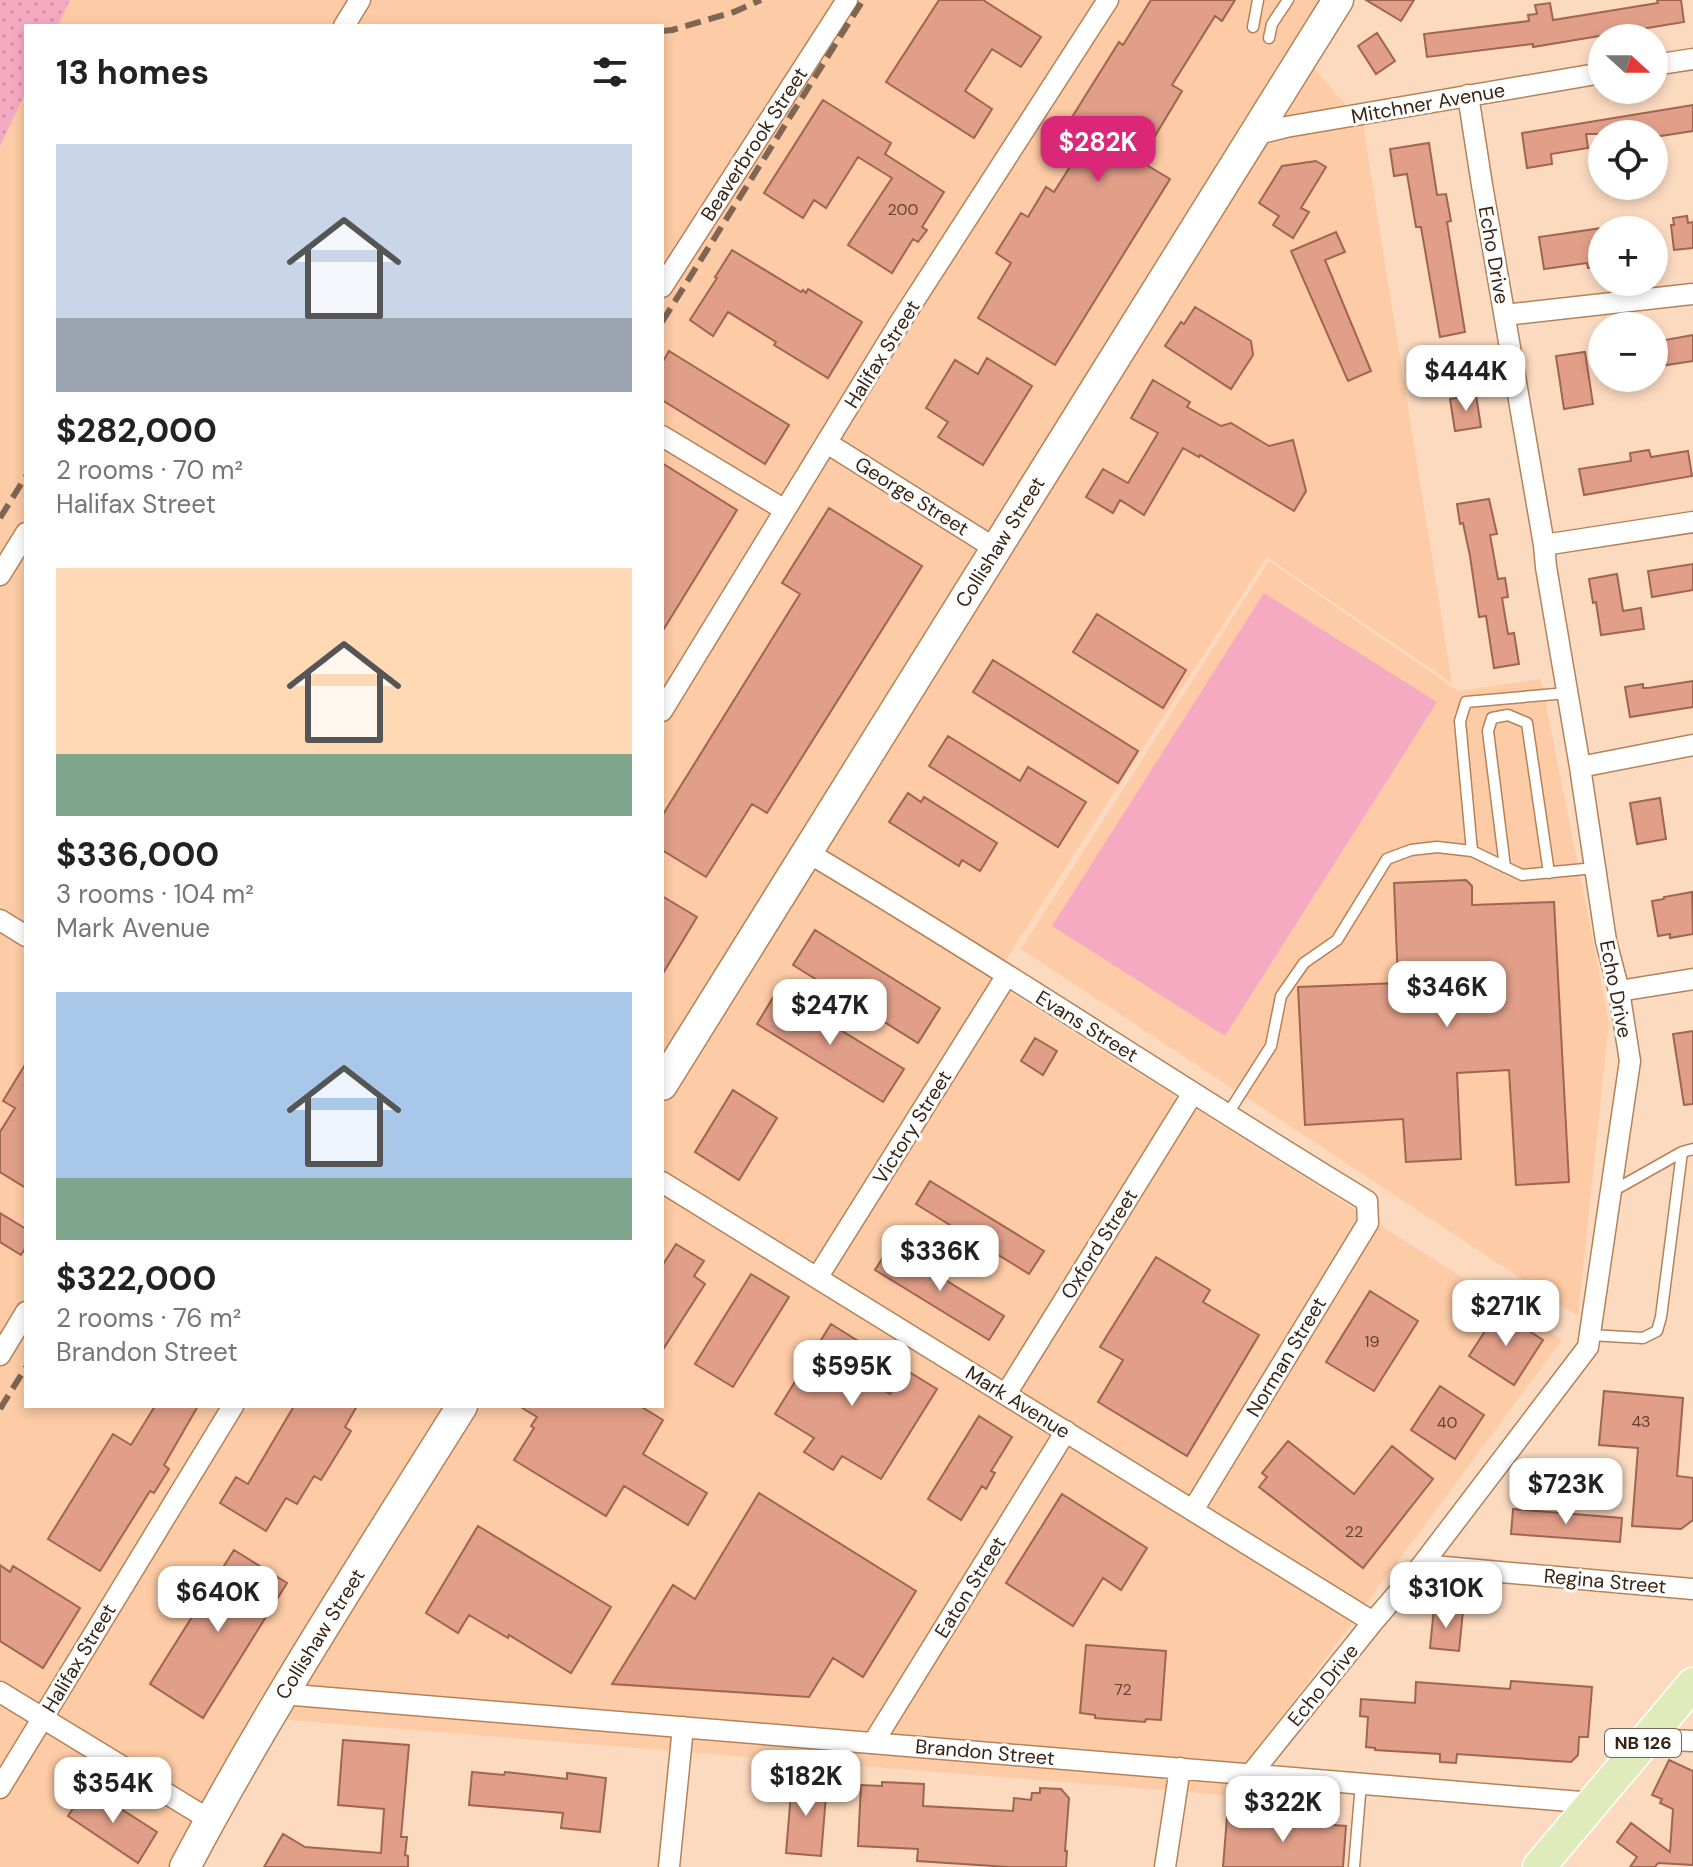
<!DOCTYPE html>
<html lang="en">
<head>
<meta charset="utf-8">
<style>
  :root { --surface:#fff; --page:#f6f6f6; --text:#222; --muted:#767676; --accent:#db2777 }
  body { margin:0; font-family:"DM Sans",sans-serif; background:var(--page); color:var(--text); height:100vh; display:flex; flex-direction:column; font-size:30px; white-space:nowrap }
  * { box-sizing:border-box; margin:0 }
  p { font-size:26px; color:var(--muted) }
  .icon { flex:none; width:44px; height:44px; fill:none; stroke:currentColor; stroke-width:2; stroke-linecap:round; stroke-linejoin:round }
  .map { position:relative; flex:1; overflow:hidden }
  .details { position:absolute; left:24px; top:24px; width:640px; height:1384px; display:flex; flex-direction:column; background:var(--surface); border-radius:0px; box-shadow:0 4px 12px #0003 }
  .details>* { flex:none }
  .needle { width:52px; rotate:111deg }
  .tools { position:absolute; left:1588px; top:24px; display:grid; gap:16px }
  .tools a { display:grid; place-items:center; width:80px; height:80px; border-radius:50%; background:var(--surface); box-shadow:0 4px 12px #0003; font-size:40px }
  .price { position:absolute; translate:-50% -68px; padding:0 18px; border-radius:16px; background:#fff; color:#222; font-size:26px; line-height:52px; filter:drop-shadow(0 2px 4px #0008) }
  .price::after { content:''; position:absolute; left:50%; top:48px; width:24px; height:18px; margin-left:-12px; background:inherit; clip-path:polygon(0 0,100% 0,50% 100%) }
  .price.selected { background:var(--accent); color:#fff }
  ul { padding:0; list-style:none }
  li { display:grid; align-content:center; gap:16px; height:424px; padding:0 32px }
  li span { display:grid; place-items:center; height:248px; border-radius:0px; color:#555 }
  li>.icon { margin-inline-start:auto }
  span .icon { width:144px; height:144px; fill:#fffc; stroke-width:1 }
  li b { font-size:34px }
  h2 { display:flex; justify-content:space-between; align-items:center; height:96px; padding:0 32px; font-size:34px }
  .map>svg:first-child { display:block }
  .built { fill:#fdcba5 }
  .grass { fill:#f6aac2 }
  .park { fill:url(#park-dots) }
  .building { fill:#e19f89; stroke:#a1644f; stroke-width:2 }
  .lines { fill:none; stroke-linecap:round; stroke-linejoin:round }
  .lane-casing { stroke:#b58258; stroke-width:13 }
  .street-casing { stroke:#b58258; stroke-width:23 }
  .secondary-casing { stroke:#b58258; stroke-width:33 }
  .primary-casing { stroke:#fff; stroke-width:35 }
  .lane { stroke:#fff; stroke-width:10 }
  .street { stroke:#fff; stroke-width:20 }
  .secondary { stroke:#fff; stroke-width:30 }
  .primary { stroke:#e0ebbc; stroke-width:32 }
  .rail { stroke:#7f6652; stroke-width:6; stroke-dasharray:16 8; stroke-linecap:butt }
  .labels { text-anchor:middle; stroke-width:6; stroke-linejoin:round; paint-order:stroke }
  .number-label { font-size:16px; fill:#634330 }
  .shield { fill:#fff; stroke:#74665a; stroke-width:2 }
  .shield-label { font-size:18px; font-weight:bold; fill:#392413 }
  .street-label { font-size:20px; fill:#392413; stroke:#fff }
</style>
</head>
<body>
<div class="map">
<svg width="1693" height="1867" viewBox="0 0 1693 1867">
  <defs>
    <pattern id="park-dots" width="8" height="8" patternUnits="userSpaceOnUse" patternTransform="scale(2)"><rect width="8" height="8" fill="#f6aac2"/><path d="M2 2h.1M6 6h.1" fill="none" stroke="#d492a6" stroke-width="1.8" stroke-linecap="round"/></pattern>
  </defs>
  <rect width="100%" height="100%" fill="#fcdac0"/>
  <path class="built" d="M70 0H1324L1296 47 1363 125 1452 683 1267 557 992 981 1562 1340 1224 1795 250 1717 171 1867H0V146L26 92V1406H662V26H58Z
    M1269 561 1458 691 1541 679 1609 1022 1578 1316 1021 949Z"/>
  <path class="grass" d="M1264 593 1437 702 1225 1036 1052 926Z"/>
  <path class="park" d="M0 0H70L58 26H26V92L0 146Z"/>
  <path class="building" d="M939 0H983L1041 37 1021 67 992 49 965 91 992 109 974 138 886 82Z
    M1151 0H1235L1222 21 1215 16 1172 85 1182 91 1140 161 1170 179 1055 365 978 318 1011 263 996 253 1021 213 1028 217 1046 187 1054 192 1090 135 1069 122 1119 42 1123 45Z
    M1366 0H1414L1401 21Z
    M1657 0H1681L1684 22 1533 47V44L1427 57 1424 34 1529 21 1528 15 1537 14 1535 5 1550 3 1553 20 1658 3Z
    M1377 33 1395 61 1376 74 1358 46Z
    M823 100 891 143 885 154 944 192 922 227 927 230 918 242 913 239 892 273 848 245 892 178 858 157 826 208 814 200 803 218 764 193Z
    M1693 105V131L1654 137V134H1586L1588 148 1551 154 1552 164 1527 168 1522 133Z
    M1429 143 1437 195 1446 194 1451 221 1447 222 1465 332 1440 337 1421 227H1416L1407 174 1394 176 1390 149Z
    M1316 161 1326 167 1301 208 1309 212 1293 238 1273 225 1279 216 1259 203 1282 166Z
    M1687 216 1688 223 1693 222V248L1674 250 1671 225H1674L1673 218Z
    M1602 228V266L1588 268 1587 263 1544 269 1539 237Z
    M1336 232 1345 252 1325 260 1371 371 1348 381 1291 251Z
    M732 250 801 292 803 290 806 293 808 289 862 322 828 378 774 345 776 342 728 312 713 336 690 320 717 278 715 277Z
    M1195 307 1251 341 1253 355 1231 389 1165 346 1181 322 1184 324Z
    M1693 335V361L1654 367V342Z
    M669 351 789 425 765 464 662 400V363Z
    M1585 352 1593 404 1564 409 1556 356Z
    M987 358 1032 386 983 465 938 437 948 422 926 408 955 360 978 374Z
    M1153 380 1190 402 1187 407 1221 426 1231 423 1269 446 1293 440 1306 491 1294 511 1200 455 1199 457 1183 448 1144 515 1120 500 1113 513 1086 497 1103 469 1128 483 1158 433 1131 418Z
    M1476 395 1481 427 1455 431 1450 399Z
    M1649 450 1651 457 1688 451 1692 476 1584 495 1579 469 1631 461 1630 453Z
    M662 463 737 510 662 632Z
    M1489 499 1497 534 1490 535 1498 579 1505 578 1508 597 1502 598 1508 634 1514 633 1519 664 1494 668 1486 616 1479 617 1470 556 1463 523 1460 524 1457 504Z
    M829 508 922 566 767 813 752 804 706 877 662 850V816L800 594 782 583Z
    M1693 564V590L1652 597 1648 571Z
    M1617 574 1623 611 1641 608 1644 629 1601 635 1596 602 1593 603 1589 579Z
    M1097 614 1186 670 1163 708 1073 652Z
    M993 660 1138 751 1118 783 973 692Z
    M1693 681V707L1630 717 1625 687 1643 684V688H1648Z
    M948 736 1020 781 1028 767 1086 802 1058 847 929 766Z
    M908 793 921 802 924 797 997 843 980 871 962 860 959 866 889 822Z
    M1660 798 1666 839 1637 844 1630 803Z
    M1466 880 1472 886V905L1554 902 1569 1182 1516 1185 1509 1070 1457 1073 1461 1159 1406 1162 1403 1119 1305 1125 1298 987 1398 983 1394 883Z
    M1692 892 1693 934 1670 938V934L1658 936 1652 901 1664 899V897Z
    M662 896 697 917 662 975Z
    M815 930 940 1008 918 1043 793 965Z
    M777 991 904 1069 883 1102 757 1024Z
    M1693 1031V1104L1684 1105 1673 1034Z
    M1035 1038 1057 1051 1043 1075 1021 1061Z
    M26 1063V1188L0 1172V1132L15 1108 3 1101Z
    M733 1090 777 1118 739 1180 695 1152Z
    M930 1181 1044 1251 1029 1274 916 1204Z
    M0 1213 26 1229V1247L21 1255 0 1242Z
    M676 1244 704 1261 694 1276 705 1284 662 1351V1266Z
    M890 1246 1004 1316 989 1340 875 1270Z
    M1156 1257 1210 1290 1203 1302 1259 1335 1187 1456 1098 1402 1123 1360 1100 1347Z
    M751 1274 789 1297 733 1387 695 1364Z
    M1370 1291 1418 1321 1374 1391 1326 1362Z
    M1498 1311 1543 1340 1514 1385 1469 1356Z
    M831 1324 863 1344 848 1368 890 1394 906 1370 937 1389 881 1479 842 1456 833 1470 804 1452 814 1438 775 1414Z
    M1440 1386 1484 1415 1455 1459 1411 1430Z
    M1604 1391 1683 1398 1677 1476 1693 1478V1520L1681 1529 1632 1526 1638 1448 1599 1445Z
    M155 1406H198L164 1465 169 1469 154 1493 150 1491 100 1571 48 1539 113 1434 131 1445Z
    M294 1406H357L345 1427 351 1431 321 1480 314 1476 297 1504 286 1498 266 1531 220 1503 236 1477 248 1484Z
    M519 1406H640L663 1420 643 1454 707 1493 688 1525 624 1486 606 1516 514 1460 534 1428 531 1426 537 1417Z
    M979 1416 1012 1437 991 1471 995 1473 986 1489 982 1486 961 1520 928 1499Z
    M1288 1441 1354 1494 1392 1446 1433 1479 1363 1568 1259 1487 1267 1477 1262 1473Z
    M759 1493 916 1591 863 1677 833 1658 809 1697 612 1684 673 1585 695 1599Z
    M1062 1494 1147 1548 1121 1590 1103 1578 1073 1626 1006 1583Z
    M1513 1509 1622 1518 1620 1542 1511 1534Z
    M478 1526 611 1607 571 1673 509 1635 508 1638 469 1615 458 1633 426 1613Z
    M234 1550 287 1583 203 1718 150 1684Z
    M0 1565 10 1572 13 1566 80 1608 43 1668 0 1641Z
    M1434 1608 1463 1611 1459 1651 1430 1648Z
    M1086 1645 1166 1651 1161 1720 1146 1719 1145 1722 1095 1718V1715L1080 1713Z
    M1511 1681 1592 1687 1588 1737H1579L1578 1755 1571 1762 1457 1754 1456 1763 1440 1762V1754L1375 1750V1748L1366 1747 1368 1717 1360 1716 1361 1699 1415 1703 1416 1682 1510 1689Z
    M343 1740 409 1745 401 1837H407L405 1855 408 1856V1867H264L283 1834 305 1847 381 1853 384 1809 338 1805Z
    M1669 1760 1693 1771V1865L1658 1863 1655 1867H1630L1637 1857 1617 1842 1631 1823 1670 1852 1673 1809 1660 1803 1662 1799 1652 1795Z
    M472 1772 504 1775 505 1772 567 1779V1773L606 1778 600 1832 561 1828 563 1813 469 1805Z
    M792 1781 827 1784 821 1856 786 1853Z
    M882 1782 924 1784 923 1806 1013 1811 1014 1798 1031 1800 1032 1793H1040V1788L1061 1789 1069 1798 1065 1851H1067L1066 1867H1009L917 1861 918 1849 858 1846 861 1785 882 1786Z
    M87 1787 157 1832 138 1863 68 1816Z
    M1227 1817 1346 1826 1343 1867H1223Z"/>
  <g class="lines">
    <g class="lane-casing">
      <path id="lane" d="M1253 27 1258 0
        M1269 38 1272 24 1288 0
        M1472 851 1460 721 1466 702 1567 693
        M1505 867 1488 731 1492 718 1508 715 1527 723 1549 873
        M1227 1115 1271 1046 1281 996 1304 963 1337 940 1387 859 1411 850 1437 847 1472 851 1522 875 1595 868
        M1611 1192 1682 1152 1693 1149
        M1590 1335 1643 1338 1657 1331 1661 1317 1682 1152
        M1354 1867 1361 1783"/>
    </g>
    <g class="street-casing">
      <path id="street" d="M344 26 360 0
        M1654 65 1693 59
        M1254 135 1286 127 1602 73
        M662 287 847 0
        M1505 315 1693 294
        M662 436 785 510
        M827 443 996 549
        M1544 545 1693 522
        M0 575 26 533
        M662 711 899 324 1108 0
        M1580 767 1693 745
        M807 852C996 964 1179 1087 1367 1201L1368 1223 1193 1510
        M0 920 26 936
        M1619 991 1693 979
        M662 1182 1373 1622
        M817 1278 1007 975
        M0 1355 26 1312
        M1006 1394 1193 1093
        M1422 1565 1693 1589
        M0 1692 210 1820
        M282 1694 1593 1803
        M1647 1739 1693 1741
        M873 1743 1066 1431
        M1251 1774 1373 1622 1422 1565 1588 1347 1630 1061 1619 991 1606 941 1580 767 1546 567 1544 545 1482 185 1468 95
        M0 1788 233 1406
        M669 1867 683 1727
        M1165 1867 1180 1768"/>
    </g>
    <g class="secondary-casing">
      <path id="secondary" d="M662 1085 1338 0
        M185 1867C269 1708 367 1558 462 1406"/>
    </g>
    <g class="primary-casing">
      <path id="primary" d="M1539 1867 1693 1684"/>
    </g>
    <use href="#lane" class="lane"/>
    <use href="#street" class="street"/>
    <use href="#secondary" class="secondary"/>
    <use href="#primary" class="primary"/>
    <path class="rail" d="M662 31 672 30 734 12 761 0
      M662 322 863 0
      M0 518 26 476
      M0 1409 26 1367"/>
  </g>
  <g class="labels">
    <g class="number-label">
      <text x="903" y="215">200</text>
      <text x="1372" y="1347">19</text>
      <text x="1641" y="1427">43</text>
      <text x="1447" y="1428">40</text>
      <text x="1354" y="1537">22</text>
      <text x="1123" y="1695">72</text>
    </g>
    <rect class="shield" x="1605" y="1729" width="76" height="28" rx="6"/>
    <g class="shield-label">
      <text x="1643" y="1749">NB 126</text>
    </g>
    <g class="street-label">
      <text transform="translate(1428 103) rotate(-10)" y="7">Mitchner Avenue</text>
      <text transform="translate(754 144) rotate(-57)" y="7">Beaverbrook Street</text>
      <text transform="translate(1494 255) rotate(80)" y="7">Echo Drive</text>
      <text transform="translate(882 354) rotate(-58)" y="7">Halifax Street</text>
      <text transform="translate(912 496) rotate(32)" y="7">George Street</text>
      <text transform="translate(1000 542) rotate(-58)" y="7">Collishaw Street</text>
      <text transform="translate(1616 989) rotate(79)" y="7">Echo Drive</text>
      <text transform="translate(1087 1026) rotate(32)" y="7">Evans Street</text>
      <text transform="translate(912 1127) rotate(-58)" y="7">Victory Street</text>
      <text transform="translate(1099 1244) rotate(-58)" y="7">Oxford Street</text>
      <text transform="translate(1286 1357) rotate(-59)" y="7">Norman Street</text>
      <text transform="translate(1018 1402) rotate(32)" y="7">Mark Avenue</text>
      <text transform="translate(1605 1581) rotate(5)" y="7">Regina Street</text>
      <text transform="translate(970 1587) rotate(-58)" y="7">Eaton Street</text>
      <text transform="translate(320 1634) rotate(-58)" y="7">Collishaw Street</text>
      <text transform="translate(79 1658) rotate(-59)" y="7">Halifax Street</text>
      <text transform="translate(1323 1685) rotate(-51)" y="7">Echo Drive</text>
      <text transform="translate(985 1752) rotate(5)" y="7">Brandon Street</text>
    </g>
  </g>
</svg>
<div class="tools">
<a><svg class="needle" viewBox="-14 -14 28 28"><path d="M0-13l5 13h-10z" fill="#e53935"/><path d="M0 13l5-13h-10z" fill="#767676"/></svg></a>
<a><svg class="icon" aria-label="locate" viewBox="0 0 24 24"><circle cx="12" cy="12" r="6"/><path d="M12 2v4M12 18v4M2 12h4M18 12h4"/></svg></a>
<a>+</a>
<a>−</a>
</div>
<b class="price selected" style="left:1098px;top:184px">$282K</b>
<b class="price" style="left:1466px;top:413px">$444K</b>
<b class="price" style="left:1447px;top:1029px">$346K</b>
<b class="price" style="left:830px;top:1047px">$247K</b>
<b class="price" style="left:940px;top:1293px">$336K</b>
<b class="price" style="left:1506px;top:1348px">$271K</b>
<b class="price" style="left:852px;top:1408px">$595K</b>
<b class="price" style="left:1566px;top:1526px">$723K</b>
<b class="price" style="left:1446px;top:1630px">$310K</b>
<b class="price" style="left:218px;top:1634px">$640K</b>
<b class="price" style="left:806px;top:1818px">$182K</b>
<b class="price" style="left:113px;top:1825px">$354K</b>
<b class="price" style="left:1283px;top:1844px">$322K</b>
<section class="details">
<h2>13 homes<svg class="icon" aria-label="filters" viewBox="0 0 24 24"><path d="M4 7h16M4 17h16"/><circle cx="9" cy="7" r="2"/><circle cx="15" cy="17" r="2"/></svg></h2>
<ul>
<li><span style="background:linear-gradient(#c9d6e8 70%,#9aa5b1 0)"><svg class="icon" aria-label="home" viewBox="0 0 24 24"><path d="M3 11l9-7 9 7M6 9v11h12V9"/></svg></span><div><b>$282,000</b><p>2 rooms · 70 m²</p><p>Halifax Street</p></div></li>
<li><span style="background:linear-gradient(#ffd9b3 75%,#7fa58c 0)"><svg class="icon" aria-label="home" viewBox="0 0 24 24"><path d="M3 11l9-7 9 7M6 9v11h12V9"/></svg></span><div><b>$336,000</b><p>3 rooms · 104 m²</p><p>Mark Avenue</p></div></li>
<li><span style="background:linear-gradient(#a9c7e8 75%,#7fa58c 0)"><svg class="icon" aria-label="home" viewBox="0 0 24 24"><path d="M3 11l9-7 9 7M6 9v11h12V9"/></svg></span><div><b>$322,000</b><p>2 rooms · 76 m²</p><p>Brandon Street</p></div></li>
</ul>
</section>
</div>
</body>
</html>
